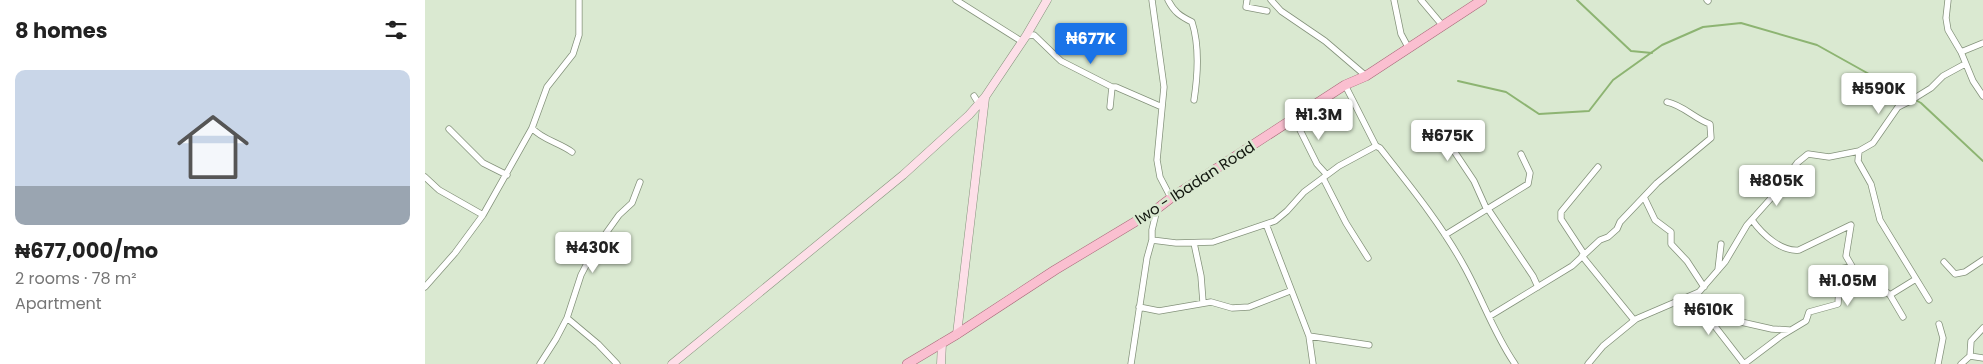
<!DOCTYPE html>
<html lang="en">
<head>
<meta charset="utf-8">
<style>
  :root { --surface:#fff; --page:#f2f2f2; --text:#222; --muted:#767676; --line:#e0e0e0; --accent:#1a73e8 }
  body { margin:0; font-family:Poppins,sans-serif; background:var(--page); color:var(--text); height:100vh; display:flex; flex-direction:column; font-size:19px; white-space:nowrap }
  * { box-sizing:border-box; margin:0 }
  p { font-size:16px; color:var(--muted) }
  .icon { flex:none; width:28px; height:28px; fill:none; stroke:currentColor; stroke-width:2; stroke-linecap:round; stroke-linejoin:round }
  .map { position:relative; flex:1; overflow:hidden }
  .drawer { display:flex; flex-direction:column; background:var(--surface); width:425px }
  .drawer>* { flex:none }
  .price { position:absolute; translate:-50% -42px; padding:0 11px; border-radius:5px; background:#fff; color:#222; font-size:16px; line-height:32px; filter:drop-shadow(0 1px 2px #0008) }
  .price::after { content:''; position:absolute; left:50%; top:30px; width:15px; height:11px; margin-left:-8px; background:inherit; clip-path:polygon(0 0,100% 0,50% 100%) }
  .price.selected { background:var(--accent); color:#fff }
  ul { padding:0; list-style:none }
  li { display:grid; align-content:center; gap:10px; height:265px; padding:0 15px }
  li+li { border-top:1px solid var(--line) }
  li span { display:grid; place-items:center; height:155px; border-radius:10px; color:#555 }
  li>.icon { margin-inline-start:auto }
  span .icon { width:90px; height:90px; fill:#fffc; stroke-width:1 }
  li b { font-size:21px }
  h2 { display:flex; justify-content:space-between; align-items:center; height:60px; padding:0 15px; font-size:21px }
  main { display:flex; flex:1; min-height:0 }
  .map>svg:first-child { display:block }
  .lines { fill:none; stroke-linecap:round; stroke-linejoin:round }
  .stream { stroke:#8db472; stroke-width:2 }
  .street-casing { stroke:#84927b; stroke-width:7 }
  .secondary-casing { stroke:#84927b; stroke-width:9 }
  .primary-casing { stroke:#a76878; stroke-width:10 }
  .street { stroke:#fff; stroke-width:5.5 }
  .secondary { stroke:#fddfe8; stroke-width:8 }
  .primary { stroke:#fabfd0; stroke-width:9 }
  .labels { text-anchor:middle; stroke-width:5; stroke-linejoin:round; paint-order:stroke }
  .street-label { font-size:15px; fill:#12170f; stroke:#dae9d1 }
</style>
</head>
<body>
<main>
<section class="drawer">
<h2>8 homes<svg class="icon" aria-label="filters" viewBox="0 0 24 24"><path d="M4 7h16M4 17h16"/><circle cx="9" cy="7" r="2"/><circle cx="15" cy="17" r="2"/></svg></h2>
<ul>
<li><span style="background:linear-gradient(#c9d6e8 75%,#9aa5b1 0)"><svg class="icon" aria-label="home" viewBox="0 0 24 24"><path d="M3 11l9-7 9 7M6 9v11h12V9"/></svg></span><div><b>₦677,000/mo</b><p>2 rooms · 78 m²</p><p>Apartment</p></div></li>
</ul>
</section>
<div class="map">
<svg width="1558" height="364" viewBox="0 0 1558 364">
  <rect width="100%" height="100%" fill="#dae9d1"/>
  <g class="lines">
    <path class="stream" d="M1152 0 1206 51 1227 53
      M1033 81 1081 92 1114 114 1164 111 1188 80 1237 45 1278 27 1316 23 1392 45 1496 103 1558 161"/>
    <g class="street-casing">
      <path id="street" d="M531 0 596 41
        M727 0 739 87 732 160 735 177 746 198
        M743 0C749 12 755 16 767 22 775 47 773 74 769 100
        M822 0 821 7 842 11
        M846 0 856 11 900 41 941 76
        M969 0 976 34 983 47
        M996 0 1018 26
        M1282 0 1283 1
        M1523 0 1521 18 1523 30 1536 52 1548 81 1558 96
        M601 36 609 35 636 61 687 87H691L737 107
        M1536 52 1558 43
        M920 85 951 146 955 148C985 186 1016 224 1039 266 1057 298 1069 334 1090 364
        M549 96 554 104
        M685 107 687 87
        M869 118 892 164 902 175
        M107 128C116 139 135 143 147 152
        M24 129 58 163 82 175
        M1025 145 1049 181 1062 210
        M1434 151 1448 143 1473 107 1485 101 1506 88 1518 76 1540 64
        M0 177 14 190 58 215
        M898 178 921 223 943 258
        M1219 197 1230 220 1246 232V244L1262 261 1279 287
        M1063 209 1108 276 1113 287
        M1327 220C1337 234 1356 252 1374 250L1426 225 1421 256 1428 268
        M841 224 884 336 888 364
        M1020 235 1103 184 1105 173 1096 154
        M727 240 751 243 788 242 850 221 862 211 879 192 914 166 951 146
        M769 243 776 276 778 302
        M1159 254 1136 219V212L1173 167
        M1157 256 1209 320
        M1519 262 1530 274 1540 272 1558 260
        M1293 270 1296 244
        M0 287 30 253 58 215 107 128 122 87 148 54 154 35V0
        M1465 295 1478 317
        M1260 299 1275 311 1278 317 1285 320 1319 364
        M714 307 734 311 786 302 807 308 824 307 865 291
        M1276 313 1347 329 1364 330
        M1065 316 1147 266 1175 240 1183 237 1192 229 1195 222 1232 183 1286 138 1285 124C1270 119 1258 105 1242 102
        M142 318 173 344 192 364
        M884 336 944 345
        M1545 356 1558 358
        M115 364 131 339 142 318 156 275 169 250 194 215 207 203 215 182
        M706 364 722 258 727 240V230L732 209
        M1163 364 1178 346 1211 319 1274 292 1300 262 1322 225 1348 196 1372 163 1383 154 1404 157 1434 151 1433 161 1446 184 1455 220 1504 300
        M1319 364 1356 336 1381 321 1384 312 1413 304 1414 287 1410 270 1425 267 1449 273 1459 290 1465 295 1491 279
        M1513 364 1518 338 1514 324
        M1536 364 1545 356 1546 341 1558 328"/>
    </g>
    <g class="secondary-casing">
      <path id="secondary" d="M532 334 560 98
        M247 364 478 175 544 115 560 97 601 36 622 0
        M516 364 517 343"/>
    </g>
    <g class="primary-casing">
      <path id="primary" d="M482 364 529 336 630 270 733 208 746 198 920 85 941 76 1057 0"/>
    </g>
    <use href="#street" class="street"/>
    <use href="#secondary" class="secondary"/>
    <use href="#primary" class="primary"/>
  </g>
  <g class="labels">
    <g class="street-label">
      <text transform="translate(770 183) rotate(-33)" y="5">Iwo - Ibadan Road</text>
    </g>
  </g>
</svg>
<b class="price selected" style="left:666px;top:65px">₦677K</b>
<b class="price" style="left:1454px;top:115px">₦590K</b>
<b class="price" style="left:894px;top:141px">₦1.3M</b>
<b class="price" style="left:1023px;top:162px">₦675K</b>
<b class="price" style="left:1352px;top:207px">₦805K</b>
<b class="price" style="left:168px;top:274px">₦430K</b>
<b class="price" style="left:1423px;top:307px">₦1.05M</b>
<b class="price" style="left:1284px;top:336px">₦610K</b>
</div>
</main>
</body>
</html>
